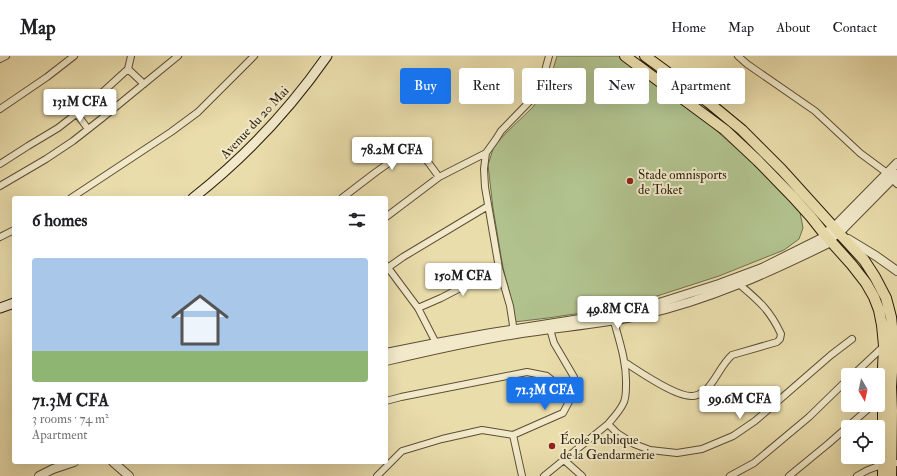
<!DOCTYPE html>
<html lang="en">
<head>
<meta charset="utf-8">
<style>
  :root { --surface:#fff; --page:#f6f6f6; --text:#202124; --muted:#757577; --line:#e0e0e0; --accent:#1a73e8 }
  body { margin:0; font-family:"IM FELL Double Pica",serif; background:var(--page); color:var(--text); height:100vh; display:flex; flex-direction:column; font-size:15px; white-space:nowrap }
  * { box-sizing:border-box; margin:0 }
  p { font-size:13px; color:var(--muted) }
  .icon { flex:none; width:22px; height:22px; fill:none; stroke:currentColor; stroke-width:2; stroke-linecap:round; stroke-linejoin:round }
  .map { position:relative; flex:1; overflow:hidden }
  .details { position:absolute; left:12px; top:140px; width:376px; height:268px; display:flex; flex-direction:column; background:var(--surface); border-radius:4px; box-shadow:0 4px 16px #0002 }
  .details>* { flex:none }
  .banner { position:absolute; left:400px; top:12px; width:380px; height:36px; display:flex; gap:8px }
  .needle { width:26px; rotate:171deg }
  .tools { position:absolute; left:841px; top:312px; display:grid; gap:8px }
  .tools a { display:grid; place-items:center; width:44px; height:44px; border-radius:4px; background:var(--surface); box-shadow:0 4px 16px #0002; font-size:20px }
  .price { position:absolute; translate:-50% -34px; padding:0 9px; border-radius:4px; background:#fff; color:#222; font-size:13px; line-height:26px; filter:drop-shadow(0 1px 2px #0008) }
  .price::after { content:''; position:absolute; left:50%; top:24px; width:12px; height:9px; margin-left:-6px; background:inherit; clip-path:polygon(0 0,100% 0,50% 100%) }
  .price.on { background:var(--accent); color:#fff }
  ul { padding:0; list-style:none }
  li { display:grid; align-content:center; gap:8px; height:212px; padding:0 20px }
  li+li { border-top:1px solid var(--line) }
  li span { display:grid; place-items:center; height:124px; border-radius:4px; color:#555 }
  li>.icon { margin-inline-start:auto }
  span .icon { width:72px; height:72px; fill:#fffc; stroke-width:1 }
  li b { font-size:17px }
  h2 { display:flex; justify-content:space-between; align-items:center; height:48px; padding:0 20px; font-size:17px }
  .tag { padding:0 14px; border-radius:4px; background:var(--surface); box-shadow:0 4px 16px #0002; font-size:14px; line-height:36px }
  .tag.on { background:var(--accent); color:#fff }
  header { display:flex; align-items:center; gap:24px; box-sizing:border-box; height:56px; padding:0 20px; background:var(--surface); border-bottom:1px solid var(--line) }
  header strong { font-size:19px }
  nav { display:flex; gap:22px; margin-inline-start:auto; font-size:14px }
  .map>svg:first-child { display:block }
  .green { fill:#b1c28e; stroke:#6e704d }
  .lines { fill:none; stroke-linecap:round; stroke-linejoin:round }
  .minor-casing { stroke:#5c4e34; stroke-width:8 }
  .tertiary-casing { stroke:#5c4e34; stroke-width:10 }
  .secondary-casing { stroke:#2c1f0c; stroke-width:11 }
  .primary-casing { stroke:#2c1f0c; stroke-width:12 }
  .minor { stroke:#f1e9c9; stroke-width:6 }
  .tertiary { stroke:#f1e9c9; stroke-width:8 }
  .secondary { stroke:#f1e9c9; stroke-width:9 }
  .primary { stroke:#eaddac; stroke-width:10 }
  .poi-dot { fill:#8f2418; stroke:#f1e9c9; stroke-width:1.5 }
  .labels { text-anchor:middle; stroke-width:4; stroke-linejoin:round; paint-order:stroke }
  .street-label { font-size:13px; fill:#2c1f0c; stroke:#f1e9c9 }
  .poi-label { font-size:13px; fill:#2c1f0c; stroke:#f1e9c9; text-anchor:start }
</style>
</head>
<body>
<header>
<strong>Map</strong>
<nav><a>Home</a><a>Map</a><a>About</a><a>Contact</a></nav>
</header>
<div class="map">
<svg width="897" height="420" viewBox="0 0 897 420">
  <rect width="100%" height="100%" fill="#eaddac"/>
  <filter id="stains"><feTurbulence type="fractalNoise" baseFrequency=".005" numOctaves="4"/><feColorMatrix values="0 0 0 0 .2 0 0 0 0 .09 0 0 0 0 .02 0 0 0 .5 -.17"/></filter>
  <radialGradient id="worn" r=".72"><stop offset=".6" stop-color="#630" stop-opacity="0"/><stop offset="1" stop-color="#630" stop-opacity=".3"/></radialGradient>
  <path class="green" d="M557 0H619L708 67 741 97 787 140 800 156 803 172 799 183 784 194 719 220 657 240 608 253 548 262 514 266 513 250 503 212 493 152 488 109 494 90 507 76 533 51 549 27Z"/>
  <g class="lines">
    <g class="minor-casing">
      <path id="minor" d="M738 0 747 8 815 55 860 97 887 117 897 128
        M0 3 6 0
        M128 13 144 28
        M0 53 47 21 74 0
        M77 58 88 73
        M0 108 28 90 58 72 94 44 128 13 131 0
        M0 130 46 103 73 85 101 63 178 0
        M71 142 171 76 198 56 254 0
        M342 142 376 116 410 92 414 90 417 91 439 121
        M386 161 439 121 486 97
        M0 181 14 174
        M386 209 418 252 436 287
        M386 213 403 201 488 150
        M418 252 441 242 499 212
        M514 276 510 250 499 212 485 131 484 113 486 97 496 83 501 75 533 42 543 22 549 0
        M626 307C640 316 676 341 692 340 696 340 702 337 706 334 716 324 721 309 732 299L777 286 780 283 781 278C770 254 759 245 739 228
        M853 319 884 290
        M386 345 401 341 527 316 547 320 572 340
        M608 368 617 377 634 388 650 394 677 397 702 393 733 380 755 365 831 299 852 283
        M564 404 582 420
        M377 420 402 395 442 383 482 374 513 379
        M522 420 513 379 563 357 572 340 574 321 554 287 550 273
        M544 420 608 368C613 362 619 356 623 348 626 343 626 335 626 330 627 306 619 284 613 262
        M730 420 754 407 809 361 848 323
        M789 420 828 388 868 353
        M857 420C869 412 882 408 897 407"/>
    </g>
    <g class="tertiary-casing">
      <path id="tertiary" d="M848 183 876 200 897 215
        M386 297 436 287 491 277 612 258 640 253 719 228 762 212 826 180 828 175 834 171 897 107
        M386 305C429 295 472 285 516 278 558 271 601 268 642 259 709 244 770 216 831 186L833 181 839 177 897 118
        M113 406 129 420
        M39 420 53 413 74 406"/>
    </g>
    <g class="secondary-casing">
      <path id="secondary" d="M193 142C244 102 290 53 327 0
        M0 252 14 247"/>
    </g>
    <g class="primary-casing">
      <path id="primary" d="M625 0 725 74 758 105 793 141 811 161 826 180 852 209 866 227 874 241 879 254 882 269 884 290 882 333 883 358V420
        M645 0 708 46 742 74 782 114 839 177 864 204 875 221 886 242 891 261 893 280V301L891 331 892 355 891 420"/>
    </g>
    <use href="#minor" class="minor"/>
    <use href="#tertiary" class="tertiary"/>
    <use href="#secondary" class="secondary"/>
    <use href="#primary" class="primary"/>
  </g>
  <g class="poi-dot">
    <circle cx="630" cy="125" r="4"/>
    <circle cx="552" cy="390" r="4"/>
  </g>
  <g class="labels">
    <g class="street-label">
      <text transform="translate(254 66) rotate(-47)" y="5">Avenue du 20 Mai</text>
    </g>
    <g class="poi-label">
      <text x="638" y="123">Stade omnisports<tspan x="638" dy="15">de Toket</tspan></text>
      <text x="560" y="388">École Publique<tspan x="560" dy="15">de la Gendarmerie</tspan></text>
    </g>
  </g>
  <rect width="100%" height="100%" filter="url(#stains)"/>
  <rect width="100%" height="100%" fill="url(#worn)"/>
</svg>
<div class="tools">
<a><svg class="needle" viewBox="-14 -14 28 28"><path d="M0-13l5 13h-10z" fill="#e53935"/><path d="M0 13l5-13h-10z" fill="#757577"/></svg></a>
<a><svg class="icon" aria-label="locate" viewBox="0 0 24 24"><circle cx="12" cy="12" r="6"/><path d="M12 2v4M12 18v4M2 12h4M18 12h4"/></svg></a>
</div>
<b class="price" style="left:80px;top:67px">131M CFA</b>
<b class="price" style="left:392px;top:115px">78.2M CFA</b>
<b class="price" style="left:463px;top:241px">150M CFA</b>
<b class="price" style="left:618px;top:274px">49.8M CFA</b>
<b class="price on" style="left:545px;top:355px">71.3M CFA</b>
<b class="price" style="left:740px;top:364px">99.6M CFA</b>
<div class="banner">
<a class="tag on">Buy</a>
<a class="tag">Rent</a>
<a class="tag">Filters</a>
<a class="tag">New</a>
<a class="tag">Apartment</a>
</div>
<section class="details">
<h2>6 homes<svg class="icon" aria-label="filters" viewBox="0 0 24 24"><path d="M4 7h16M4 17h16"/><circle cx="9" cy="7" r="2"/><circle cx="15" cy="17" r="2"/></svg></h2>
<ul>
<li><span style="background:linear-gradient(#a9c7e8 75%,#8fb573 0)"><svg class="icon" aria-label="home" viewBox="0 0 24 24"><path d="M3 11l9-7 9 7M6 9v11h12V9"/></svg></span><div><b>71.3M CFA</b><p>3 rooms · 74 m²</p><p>Apartment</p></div></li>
</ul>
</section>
</div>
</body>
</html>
